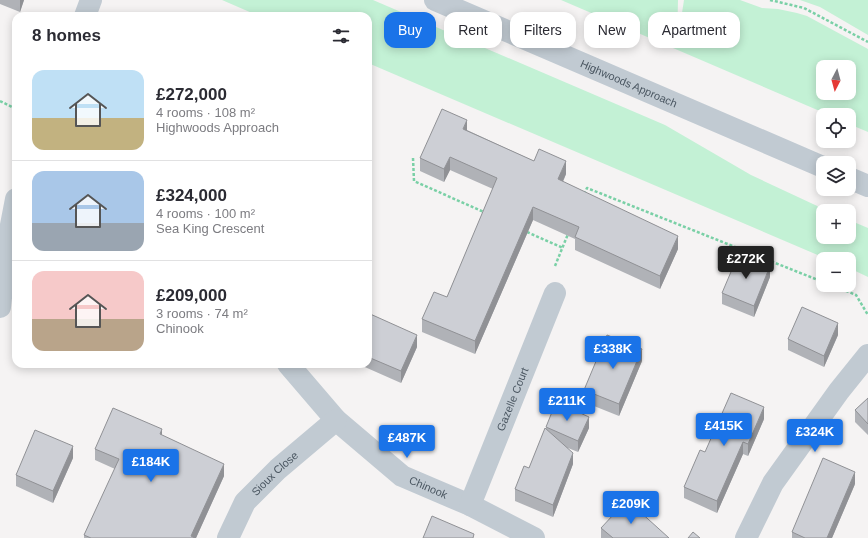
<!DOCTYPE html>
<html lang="en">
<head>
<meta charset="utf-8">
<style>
  :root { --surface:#fff; --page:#f7f7f7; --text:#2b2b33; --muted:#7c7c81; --line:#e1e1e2; --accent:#1a73e8 }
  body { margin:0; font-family:Helvetica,sans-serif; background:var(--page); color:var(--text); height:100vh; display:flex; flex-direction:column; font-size:15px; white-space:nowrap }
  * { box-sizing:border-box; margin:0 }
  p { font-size:13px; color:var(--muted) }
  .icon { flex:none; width:22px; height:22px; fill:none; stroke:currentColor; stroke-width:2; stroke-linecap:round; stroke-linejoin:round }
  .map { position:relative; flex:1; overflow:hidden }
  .panel { position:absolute; left:12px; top:12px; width:360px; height:356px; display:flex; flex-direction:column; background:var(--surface); border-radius:12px; box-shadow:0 2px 10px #0003 }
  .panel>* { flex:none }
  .top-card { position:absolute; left:384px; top:12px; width:380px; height:36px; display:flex; gap:8px }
  .needle { width:26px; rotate:186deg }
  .controls { position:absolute; left:816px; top:60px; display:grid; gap:8px }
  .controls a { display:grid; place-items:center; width:40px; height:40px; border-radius:8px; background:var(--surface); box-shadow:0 2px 10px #0003; font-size:20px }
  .price { position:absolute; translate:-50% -34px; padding:0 9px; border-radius:4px; background:var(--accent); color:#fff; font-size:13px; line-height:26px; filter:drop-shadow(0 1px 2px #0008) }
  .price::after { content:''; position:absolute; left:50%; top:24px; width:12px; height:9px; margin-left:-6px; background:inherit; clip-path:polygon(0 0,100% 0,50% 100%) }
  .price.on { background:#222; color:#fff }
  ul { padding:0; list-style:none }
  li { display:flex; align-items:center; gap:12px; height:100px; padding:0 20px }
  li+li { border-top:1px solid var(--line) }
  li span { display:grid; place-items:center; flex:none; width:112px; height:80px; border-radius:12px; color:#555 }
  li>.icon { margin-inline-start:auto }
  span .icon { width:48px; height:48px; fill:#fffc; stroke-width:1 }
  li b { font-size:17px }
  h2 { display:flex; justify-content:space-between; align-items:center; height:48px; padding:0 20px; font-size:17px }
  .chip { padding:0 14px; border-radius:12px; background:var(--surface); box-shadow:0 2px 10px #0003; font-size:14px; line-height:36px }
  .chip.on { background:var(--accent); color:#fff }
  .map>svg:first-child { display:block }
  .green { fill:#c3f1d5; fill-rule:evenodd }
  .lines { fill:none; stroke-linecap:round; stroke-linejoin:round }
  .path { stroke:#7ad0a6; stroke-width:2.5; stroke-dasharray:3 2; stroke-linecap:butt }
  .minor { stroke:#c1cad2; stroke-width:22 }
  .wall { fill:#b0b2b7 }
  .shaded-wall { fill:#909195 }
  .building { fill:#cdcfd5; stroke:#909195 }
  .labels { text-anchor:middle; stroke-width:4; stroke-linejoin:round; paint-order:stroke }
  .street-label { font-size:11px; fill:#4a5661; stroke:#fff }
</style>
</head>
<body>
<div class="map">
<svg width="868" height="538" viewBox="0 0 868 538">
  <rect width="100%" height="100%" fill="#f5f3f3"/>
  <path class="green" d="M222 0H373L665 125 751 175 828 211H823V237H849V220L868 228V277L849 268V259H827L368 63V16H259Z
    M561 0H678L677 45 684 0H740L762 8 778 9 797 13 807 16 868 49V132L849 124V115H829ZM823 67H849V93H823Z
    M800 0H868V35L820 7Z"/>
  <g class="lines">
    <path class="path" d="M770 0 804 8 868 42
      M0 101 16 109
      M413 158 414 181 486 213
      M584 194 587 188 823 282
      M527 232 563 248
      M555 266 568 234
      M832 285 856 295 868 315"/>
    <g class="minor">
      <path id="s1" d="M435 0 823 167"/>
      <path d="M85 16 91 0"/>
      <path d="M849 178 868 186"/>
      <path d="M0 307 6 251 16 199"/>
      <path id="s2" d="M288 364 336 420 402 476 470 505 534 538"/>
      <path id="s3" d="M470 505 555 293"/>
      <path id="s4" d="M228 538 245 502 278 469 336 420"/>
      <path d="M746 538 773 483 839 391 868 355"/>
    </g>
  </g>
  <path class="wall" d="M0 0H24L20 12 0 4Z
    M467 130 534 161 566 174 563 182 678 249 660 289 575 250V239L533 220 475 354 422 332V319L447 297 493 189 450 170 444 182 420 171V158Z
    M770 277 754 317 722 304V293Z
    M368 313 417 347 401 383 358 364H368Z
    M838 335 824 367 788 350V339Z
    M642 361 619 416 584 402V390Z
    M868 398V435L855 422V410Z
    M764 419 748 456 743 454 717 513 684 498V487L705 452Z
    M546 427 589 428 578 452 568 448 573 464 553 517 515 501V489L529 468 546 428Z
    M162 436 224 476 196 538H84V535L115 469 95 460V449Z
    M73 458 53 503 16 486V475Z
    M855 484 832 538H792V532Z
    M601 528 669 538H601Z"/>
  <path class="shaded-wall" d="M20 0H24L20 12Z
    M467 120V133L463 129Z
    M450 157V170L444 182V169Z
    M566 161V174L558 192V179Z
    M533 207V220L475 354V341Z
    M678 236V249L660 289V276Z
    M770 266V277L754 317V306Z
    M838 323V335L824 367V356Z
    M417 335V347L401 383V371Z
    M642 349V361L619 416V404Z
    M764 407V419L748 456V444Z
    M589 417V428L578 452V441Z
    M162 429V440L160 434Z
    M743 442V454L717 513V501Z
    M73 446V458L53 503V491Z
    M573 453V464L553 517V505Z
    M224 464V476L196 538H191V536Z
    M855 472V484L832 538H827Z"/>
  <path class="building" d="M442 109 467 120 463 129 534 161 539 149 566 161 558 179 678 236 660 276 575 237 579 227 533 207 475 341 422 319 434 292 447 297 497 178 450 157 444 169 420 158Z
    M739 253 770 266 754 306 722 293Z
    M802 307 838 323 824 356 788 339Z
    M368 313 417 335 401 371 368 357Z
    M607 335 642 349 619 404 584 390Z
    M731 393 764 407 748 444 743 442 717 501 684 487 700 450 705 452Z
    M868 398V424L855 410Z
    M556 402 589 417 578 441 546 427Z
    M113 408 162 429 160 434 224 464 191 536 195 538H91L84 535 119 459 95 449Z
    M545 428 573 453 553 505 515 489 524 466 529 468Z
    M35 430 73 446 53 491 16 475Z
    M823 458 855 472 827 538H805L792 532Z
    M627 500 669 538H613L601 528Z
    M432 516 474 534 473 538H423Z
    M693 532 700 538H688Z"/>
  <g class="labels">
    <g class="street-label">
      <text dy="4" stroke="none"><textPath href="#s1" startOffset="211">Highwoods Approach</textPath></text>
      <text dy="4" stroke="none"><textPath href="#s3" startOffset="114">Gazelle Court</textPath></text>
      <text dy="4" stroke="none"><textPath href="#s4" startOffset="81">Sioux Close</textPath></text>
      <text dy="4" stroke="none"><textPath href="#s2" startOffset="189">Chinook</textPath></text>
    </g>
  </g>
</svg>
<div class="controls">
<a><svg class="needle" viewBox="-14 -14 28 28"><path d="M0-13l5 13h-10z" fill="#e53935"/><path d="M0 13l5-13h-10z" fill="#7c7c81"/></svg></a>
<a><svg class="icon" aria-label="locate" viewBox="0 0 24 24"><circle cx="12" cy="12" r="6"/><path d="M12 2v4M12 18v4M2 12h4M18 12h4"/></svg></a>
<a><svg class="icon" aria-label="layers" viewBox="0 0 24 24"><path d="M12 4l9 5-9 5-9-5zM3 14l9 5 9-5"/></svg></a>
<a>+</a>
<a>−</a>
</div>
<b class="price on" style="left:746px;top:280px">£272K</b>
<b class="price" style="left:613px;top:370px">£338K</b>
<b class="price" style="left:567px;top:422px">£211K</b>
<b class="price" style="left:724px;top:447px">£415K</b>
<b class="price" style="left:815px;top:453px">£324K</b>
<b class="price" style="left:407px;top:459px">£487K</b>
<b class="price" style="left:151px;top:483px">£184K</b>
<b class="price" style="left:631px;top:525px">£209K</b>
<div class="top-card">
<a class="chip on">Buy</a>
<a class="chip">Rent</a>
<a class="chip">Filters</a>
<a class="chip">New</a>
<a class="chip">Apartment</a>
</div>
<section class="panel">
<h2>8 homes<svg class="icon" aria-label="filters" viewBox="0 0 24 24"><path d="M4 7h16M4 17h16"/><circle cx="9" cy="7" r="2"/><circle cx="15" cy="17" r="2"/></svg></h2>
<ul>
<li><span style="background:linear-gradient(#bfe0f5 60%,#c2b280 0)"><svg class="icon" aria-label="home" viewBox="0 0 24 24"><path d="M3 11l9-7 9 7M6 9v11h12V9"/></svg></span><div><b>£272,000</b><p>4 rooms · 108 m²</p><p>Highwoods Approach</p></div></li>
<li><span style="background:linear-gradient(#a9c7e8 65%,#9aa5b1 0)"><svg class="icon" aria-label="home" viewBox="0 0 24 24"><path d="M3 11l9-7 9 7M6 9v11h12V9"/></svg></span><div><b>£324,000</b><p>4 rooms · 100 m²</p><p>Sea King Crescent</p></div></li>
<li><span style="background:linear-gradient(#f6c9c9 60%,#b9a48a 0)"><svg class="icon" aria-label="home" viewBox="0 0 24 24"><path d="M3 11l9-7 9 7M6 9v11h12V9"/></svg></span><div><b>£209,000</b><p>3 rooms · 74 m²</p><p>Chinook</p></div></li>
</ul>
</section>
</div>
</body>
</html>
